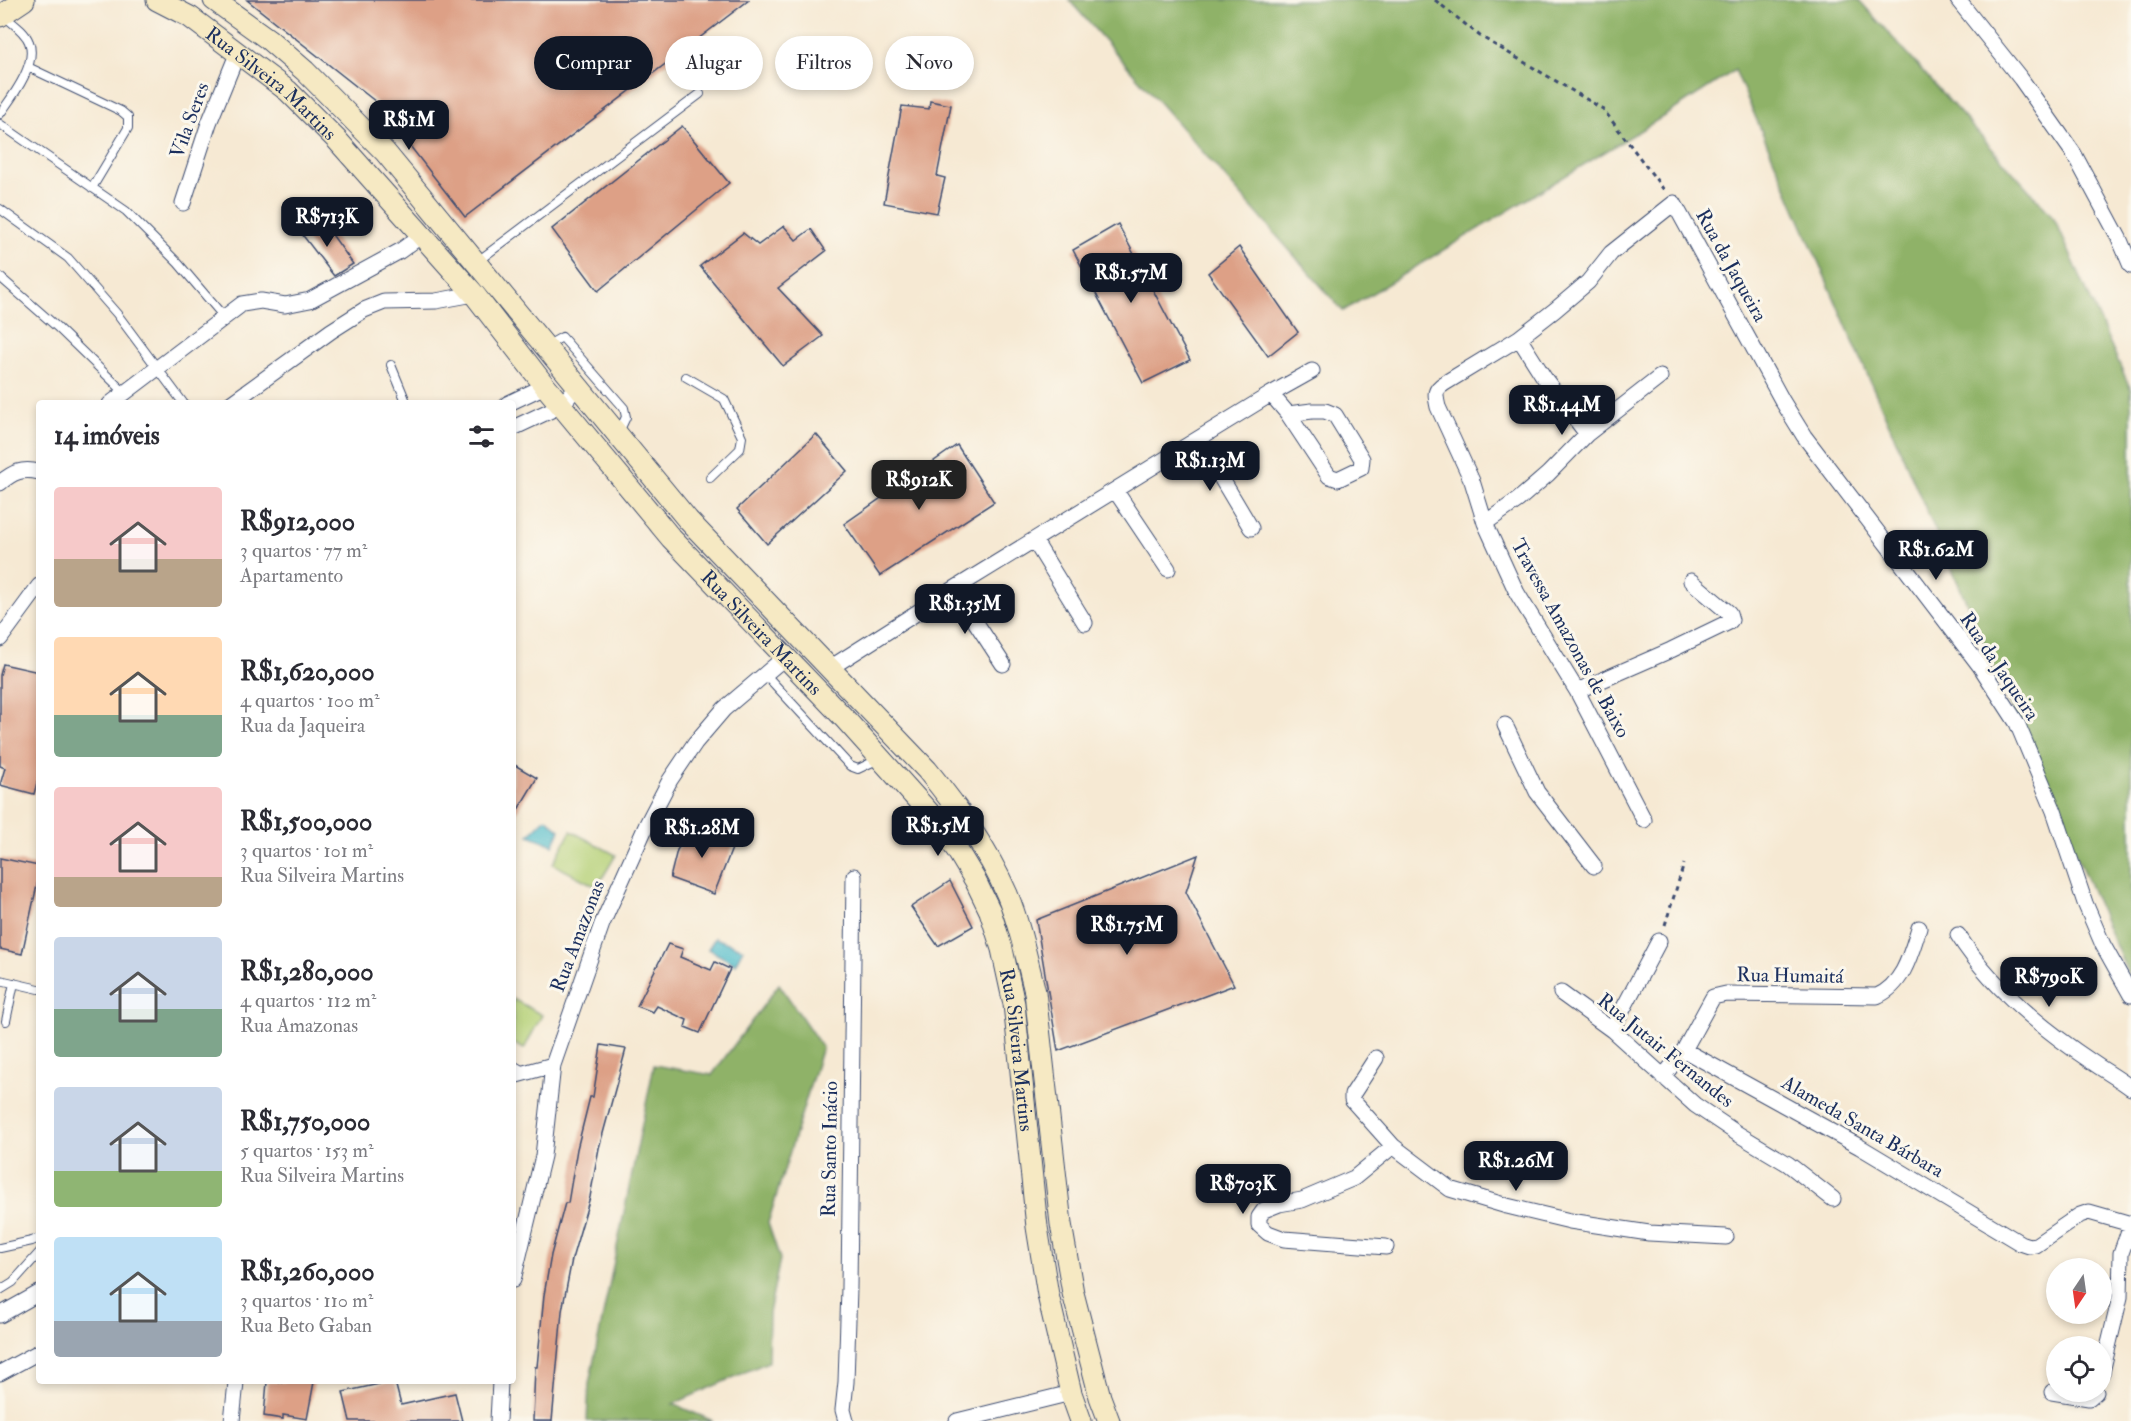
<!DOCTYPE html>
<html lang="pt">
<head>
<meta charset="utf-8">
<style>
  :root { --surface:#fff; --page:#f7f7f7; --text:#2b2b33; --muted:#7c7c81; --accent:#111827 }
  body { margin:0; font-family:"IM FELL Double Pica",serif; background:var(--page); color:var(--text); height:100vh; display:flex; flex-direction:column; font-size:22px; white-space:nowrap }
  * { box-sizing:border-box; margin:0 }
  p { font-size:20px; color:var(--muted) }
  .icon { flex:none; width:33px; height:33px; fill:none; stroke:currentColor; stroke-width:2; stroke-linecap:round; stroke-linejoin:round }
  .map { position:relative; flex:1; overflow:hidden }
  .sheet { position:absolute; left:36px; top:400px; width:480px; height:984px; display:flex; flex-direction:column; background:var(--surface); border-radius:6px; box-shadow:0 3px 9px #0003 }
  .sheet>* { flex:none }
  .top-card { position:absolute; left:534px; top:36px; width:570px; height:54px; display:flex; gap:12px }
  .needle { width:39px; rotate:193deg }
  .buttons { position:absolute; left:2046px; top:1258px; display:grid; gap:12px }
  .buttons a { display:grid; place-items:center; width:66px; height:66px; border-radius:50%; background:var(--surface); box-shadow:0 3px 9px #0003; font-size:30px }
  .price { position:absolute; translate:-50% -51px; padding:0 14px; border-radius:12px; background:var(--accent); color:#fff; font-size:20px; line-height:39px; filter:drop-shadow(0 2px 3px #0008) }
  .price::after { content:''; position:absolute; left:50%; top:36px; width:18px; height:14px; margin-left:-9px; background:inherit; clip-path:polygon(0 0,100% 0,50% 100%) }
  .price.selected { background:#222; color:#fff }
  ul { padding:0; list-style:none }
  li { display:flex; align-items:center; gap:18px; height:150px; padding:0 18px }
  li span { display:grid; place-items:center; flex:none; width:168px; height:120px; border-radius:6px; color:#555 }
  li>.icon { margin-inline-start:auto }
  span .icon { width:72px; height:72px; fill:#fffc; stroke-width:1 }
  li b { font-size:26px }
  h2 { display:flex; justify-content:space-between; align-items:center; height:72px; padding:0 18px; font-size:26px }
  .pill { padding:0 21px; border-radius:27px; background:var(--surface); box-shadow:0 3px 9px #0003; font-size:21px; line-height:54px }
  .pill.selected { background:var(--accent); color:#fff }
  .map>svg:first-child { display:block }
  .green { fill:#b4d076; stroke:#68806a; stroke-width:1.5 }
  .forest { fill:#8fb267; stroke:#557062; stroke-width:1.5 }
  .water { fill:#50bcca; stroke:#367694; stroke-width:1.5 }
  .building { fill:#dda086 }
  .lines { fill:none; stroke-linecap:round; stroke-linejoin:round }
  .lane-casing { stroke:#3c4b70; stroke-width:10 }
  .street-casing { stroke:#3c4b70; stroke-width:17 }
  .secondary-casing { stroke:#3c4b70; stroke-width:23 }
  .path { stroke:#3c4b70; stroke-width:3; stroke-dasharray:4.5 4.5; stroke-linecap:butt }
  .lane { stroke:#fff; stroke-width:8 }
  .street { stroke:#fff; stroke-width:15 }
  .secondary { stroke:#f6e9c3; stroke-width:21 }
  .labels { text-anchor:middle; stroke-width:6; stroke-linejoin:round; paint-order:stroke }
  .street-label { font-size:20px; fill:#1b2f5e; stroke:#fbf7ec }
</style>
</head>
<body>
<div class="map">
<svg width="2131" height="1421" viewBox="0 0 2131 1421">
  <rect width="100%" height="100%" fill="#fbf7ec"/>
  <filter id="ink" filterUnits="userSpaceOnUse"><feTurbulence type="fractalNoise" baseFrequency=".0167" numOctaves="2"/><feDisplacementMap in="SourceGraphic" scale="12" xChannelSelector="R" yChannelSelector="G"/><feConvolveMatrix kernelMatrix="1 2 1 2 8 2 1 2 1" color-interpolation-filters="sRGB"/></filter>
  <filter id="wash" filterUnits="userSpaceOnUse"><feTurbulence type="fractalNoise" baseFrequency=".008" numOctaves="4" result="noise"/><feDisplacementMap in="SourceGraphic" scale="24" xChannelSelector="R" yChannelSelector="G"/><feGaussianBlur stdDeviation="1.35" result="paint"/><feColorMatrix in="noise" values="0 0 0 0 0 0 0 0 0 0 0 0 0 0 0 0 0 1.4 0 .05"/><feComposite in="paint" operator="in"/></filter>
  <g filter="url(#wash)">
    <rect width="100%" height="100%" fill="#f6e9d3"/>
    <path class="green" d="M571 831 616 855 597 887 553 864Z
      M513 999 542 1015 524 1049 513 1043Z"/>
    <path class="forest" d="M1069 0H1859L2054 218 2131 390V981L1735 70 1669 113 1343 311Z
      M779 984 822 1047 768 1223 780 1259 769 1313 768 1362 673 1404 713 1421H587L589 1384 654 1065 712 1075Z"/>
    <path class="water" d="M546 818 560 830 553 845 529 835Z
      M715 938 743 949 735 964 708 949Z"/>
    <g id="blocks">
      <path class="building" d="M247 0H749L465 217 376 102Z
        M930 101 951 105 937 176 945 178 937 213 884 203 902 106 929 109Z
        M682 126 729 183 598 291 552 229Z
        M321 219 353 264 334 276 301 233Z
        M1118 224 1190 360 1143 383 1073 250Z
        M784 226 796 240 811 229 826 251 778 288 823 336 783 366 700 266 743 233 758 245Z
        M1239 247 1298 332 1268 356 1208 273Z
        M816 434 847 471 767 544 737 509Z
        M957 445 994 502 880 576 844 524Z
        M3 664 39 672V775L34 794 0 785 5 768 0 766V675Z
        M513 764 537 778 513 818Z
        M693 822 735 841 714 894 670 878 677 850 689 832Z
        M1198 855 1186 892 1234 985 1058 1051 1036 920Z
        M0 858 39 866V876L22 954 0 949Z
        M950 881 973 926 938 946 911 907Z
        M668 944 683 949 680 957 711 970 715 962 730 969 700 1033 685 1027 687 1020 657 1006 653 1012 637 1006Z
        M601 1045 626 1049 599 1148 590 1197 572 1259 562 1311 552 1421H533L535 1367H537L544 1295 551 1255 565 1203H568L577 1149 590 1097H593Z
        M267 1382H314L307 1419 283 1415V1419L264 1416Z
        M388 1382H395L401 1405 455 1393 462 1421H350L343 1392Z"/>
    </g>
  </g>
  <g filter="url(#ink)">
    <use href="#blocks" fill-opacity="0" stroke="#3c4b70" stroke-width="1.5"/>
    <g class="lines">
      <g class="lane-casing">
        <path id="lane" d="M28 67 121 111 128 117V128L92 188
          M0 114C12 97 38 64 29 42 25 31 12 23 3 15
          M0 124 126 211 178 263 224 317
          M0 209 68 258 117 314 184 404
          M478 261 700 94
          M0 277 57 327 125 393
          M548 345 562 337 624 408 626 417 618 434
          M391 365 407 404
          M686 377 724 399 742 437 740 449 710 478
          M765 674 850 766 858 769 879 759
          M0 980 39 989
          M6 1021 14 983
          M513 1065 525 1072
          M0 1248 32 1241 39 1238
          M0 1290 13 1282 39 1253"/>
      </g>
      <g class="street-casing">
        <path id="street" d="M1958 0 2021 79 2074 154 2119 238 2131 266
          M183 203 209 123 238 52
          M1519 338 1545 379 1587 434
          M1271 394 1288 414 1329 476 1338 479 1361 468 1362 459 1335 415 1325 411H1312L1288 414
          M110 404 242 304 261 301 285 305 310 300 400 251 422 235
          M230 404 331 331 364 310 384 302 436 301 474 294
          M507 404 545 386
          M513 428 562 405 578 385
          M1198 439 1251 528
          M0 483C13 472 22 468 39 472
          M1115 490 1168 569
          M1485 523 1518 500 1548 474 1587 434 1660 377
          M1034 540 1085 623
          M954 589 1003 664
          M0 639 39 586
          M830 668 954 589 1271 394 1312 371
          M1577 691 1671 650 1729 622 1731 620 1729 613 1691 581
          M1505 725 1537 792 1594 866
          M1644 820 1577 691 1517 593 1485 523 1472 481 1438 407C1435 394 1434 390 1445 383L1519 338 1555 310 1588 282 1611 253 1674 203 1783 402 1804 436 1980 666 2017 723 2054 811 2085 903 2103 945 2131 995
          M1958 935C1991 987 2041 1028 2092 1062 2105 1071 2119 1079 2131 1088
          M1561 993 1612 1030 1695 1105 1738 1134 1788 1164 1833 1199
          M1612 1030 1659 941
          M1684 1050 1860 1147 2020 1243 2029 1246 2036 1245 2080 1215 2089 1212 2131 1224
          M1376 1058 1352 1095V1100L1393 1146 1450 1189 1507 1206 1570 1221 1649 1233 1726 1237
          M513 1076 553 1065
          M1663 1077 1684 1050 1713 997 1726 994 1877 996C1904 984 1911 953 1919 928
          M1386 1247 1284 1239 1268 1233 1259 1225V1217L1264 1210 1279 1204 1302 1200 1354 1178 1393 1146
          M513 1280 543 1156 553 1065 602 924 647 824 670 780 695 743 724 709 784 658
          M0 1315 39 1293
          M2102 1372 2120 1297 2121 1253 2131 1225
          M0 1373 39 1352
          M2052 1392 2089 1398 2096 1392
          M232 1421 236 1382
          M498 1421 500 1382
          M846 1421 843 1410 846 1382 849 1288 854 876
          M957 1421 1071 1393"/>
      </g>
      <g class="secondary-casing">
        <g id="secondary">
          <path id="s1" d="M157 0 190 17 288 91 337 140 474 294 545 386 671 538 845 719 933 817 957 850 975 880 990 911 1002 949 1014 1004 1037 1227 1048 1295 1071 1393 1081 1421"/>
          <path d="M214 0 268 39 305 71 385 152 688 520 927 770C958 808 987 848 1007 894 1020 925 1027 960 1035 992L1061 1224 1073 1293 1100 1397 1109 1421"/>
          <path d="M0 16 24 0"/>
        </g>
      </g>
      <path class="path" d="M1435 0 1480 36 1603 109 1664 190
        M1665 925 1684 864"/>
      <use href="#lane" class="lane"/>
      <use href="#street" class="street"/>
      <use href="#secondary" class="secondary"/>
    </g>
  </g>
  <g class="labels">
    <g class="street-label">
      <text dy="7" stroke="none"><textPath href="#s1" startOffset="142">Rua Silveira Martins</textPath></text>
      <text transform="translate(189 120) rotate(-70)" y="7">Vila Seres</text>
      <text transform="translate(1732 265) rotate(61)" y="7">Rua da Jaqueira</text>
      <text dy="7" stroke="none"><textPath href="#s1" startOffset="880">Rua Silveira Martins</textPath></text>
      <text transform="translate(1571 638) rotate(61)" y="7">Travessa Amazonas de Baixo</text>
      <text transform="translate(2000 666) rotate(56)" y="7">Rua da Jaqueira</text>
      <text transform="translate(577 936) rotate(-69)" y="7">Rua Amazonas</text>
      <text transform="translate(1790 975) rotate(1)" y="7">Rua Humaitá</text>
      <text transform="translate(1666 1050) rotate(39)" y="7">Rua Jutair Fernandes</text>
      <text dy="7" stroke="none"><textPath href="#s1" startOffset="1384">Rua Silveira Martins</textPath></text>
      <text transform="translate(1863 1126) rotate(30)" y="7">Alameda Santa Bárbara</text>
      <text transform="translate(829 1149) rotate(-89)" y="7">Rua Santo Inácio</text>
    </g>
  </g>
</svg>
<div class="buttons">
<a><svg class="needle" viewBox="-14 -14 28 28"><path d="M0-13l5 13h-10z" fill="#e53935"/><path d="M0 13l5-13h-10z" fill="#7c7c81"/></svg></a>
<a><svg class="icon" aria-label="locate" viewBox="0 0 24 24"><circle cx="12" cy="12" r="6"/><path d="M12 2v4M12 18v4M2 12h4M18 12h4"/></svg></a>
</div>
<b class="price" style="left:409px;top:151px">R$1M</b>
<b class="price" style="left:327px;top:248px">R$713K</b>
<b class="price" style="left:1131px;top:304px">R$1.57M</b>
<b class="price" style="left:1562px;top:436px">R$1.44M</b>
<b class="price" style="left:1210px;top:492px">R$1.13M</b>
<b class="price selected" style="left:919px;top:511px">R$912K</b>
<b class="price" style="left:1936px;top:581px">R$1.62M</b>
<b class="price" style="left:965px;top:635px">R$1.35M</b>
<b class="price" style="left:938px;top:857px">R$1.5M</b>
<b class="price" style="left:702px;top:859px">R$1.28M</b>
<b class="price" style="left:1127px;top:956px">R$1.75M</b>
<b class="price" style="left:2049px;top:1008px">R$790K</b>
<b class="price" style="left:1516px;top:1192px">R$1.26M</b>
<b class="price" style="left:1243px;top:1215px">R$703K</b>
<div class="top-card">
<a class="pill selected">Comprar</a>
<a class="pill">Alugar</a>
<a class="pill">Filtros</a>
<a class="pill">Novo</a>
</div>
<section class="sheet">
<h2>14 imóveis<svg class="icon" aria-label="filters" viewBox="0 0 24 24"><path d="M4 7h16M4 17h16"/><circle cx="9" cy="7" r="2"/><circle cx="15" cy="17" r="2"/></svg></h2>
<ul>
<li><span style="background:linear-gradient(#f6c9c9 60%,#b9a48a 0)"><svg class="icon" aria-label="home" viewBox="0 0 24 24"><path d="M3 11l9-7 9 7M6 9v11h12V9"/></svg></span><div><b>R$912,000</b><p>3 quartos · 77 m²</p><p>Apartamento</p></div></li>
<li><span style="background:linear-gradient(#ffd9b3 65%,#7fa58c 0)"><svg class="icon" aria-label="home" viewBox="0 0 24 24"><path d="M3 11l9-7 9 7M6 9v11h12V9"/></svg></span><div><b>R$1,620,000</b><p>4 quartos · 100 m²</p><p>Rua da Jaqueira</p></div></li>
<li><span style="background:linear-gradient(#f6c9c9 75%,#b9a48a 0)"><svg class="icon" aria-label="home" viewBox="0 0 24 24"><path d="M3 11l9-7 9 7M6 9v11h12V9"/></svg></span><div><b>R$1,500,000</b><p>3 quartos · 101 m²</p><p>Rua Silveira Martins</p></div></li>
<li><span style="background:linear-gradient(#c9d6e8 60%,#7fa58c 0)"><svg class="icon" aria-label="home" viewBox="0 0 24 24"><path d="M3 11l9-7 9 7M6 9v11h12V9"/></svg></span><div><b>R$1,280,000</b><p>4 quartos · 112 m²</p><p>Rua Amazonas</p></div></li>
<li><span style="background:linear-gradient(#c9d6e8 70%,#8fb573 0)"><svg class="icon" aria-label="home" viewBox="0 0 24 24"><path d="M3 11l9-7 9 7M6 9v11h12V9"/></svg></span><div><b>R$1,750,000</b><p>5 quartos · 153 m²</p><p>Rua Silveira Martins</p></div></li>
<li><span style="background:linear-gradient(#bfe0f5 70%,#9aa5b1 0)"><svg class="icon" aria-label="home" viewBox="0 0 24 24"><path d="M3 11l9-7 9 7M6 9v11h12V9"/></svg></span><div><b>R$1,260,000</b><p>3 quartos · 110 m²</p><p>Rua Beto Gaban</p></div></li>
</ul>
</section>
</div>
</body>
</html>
